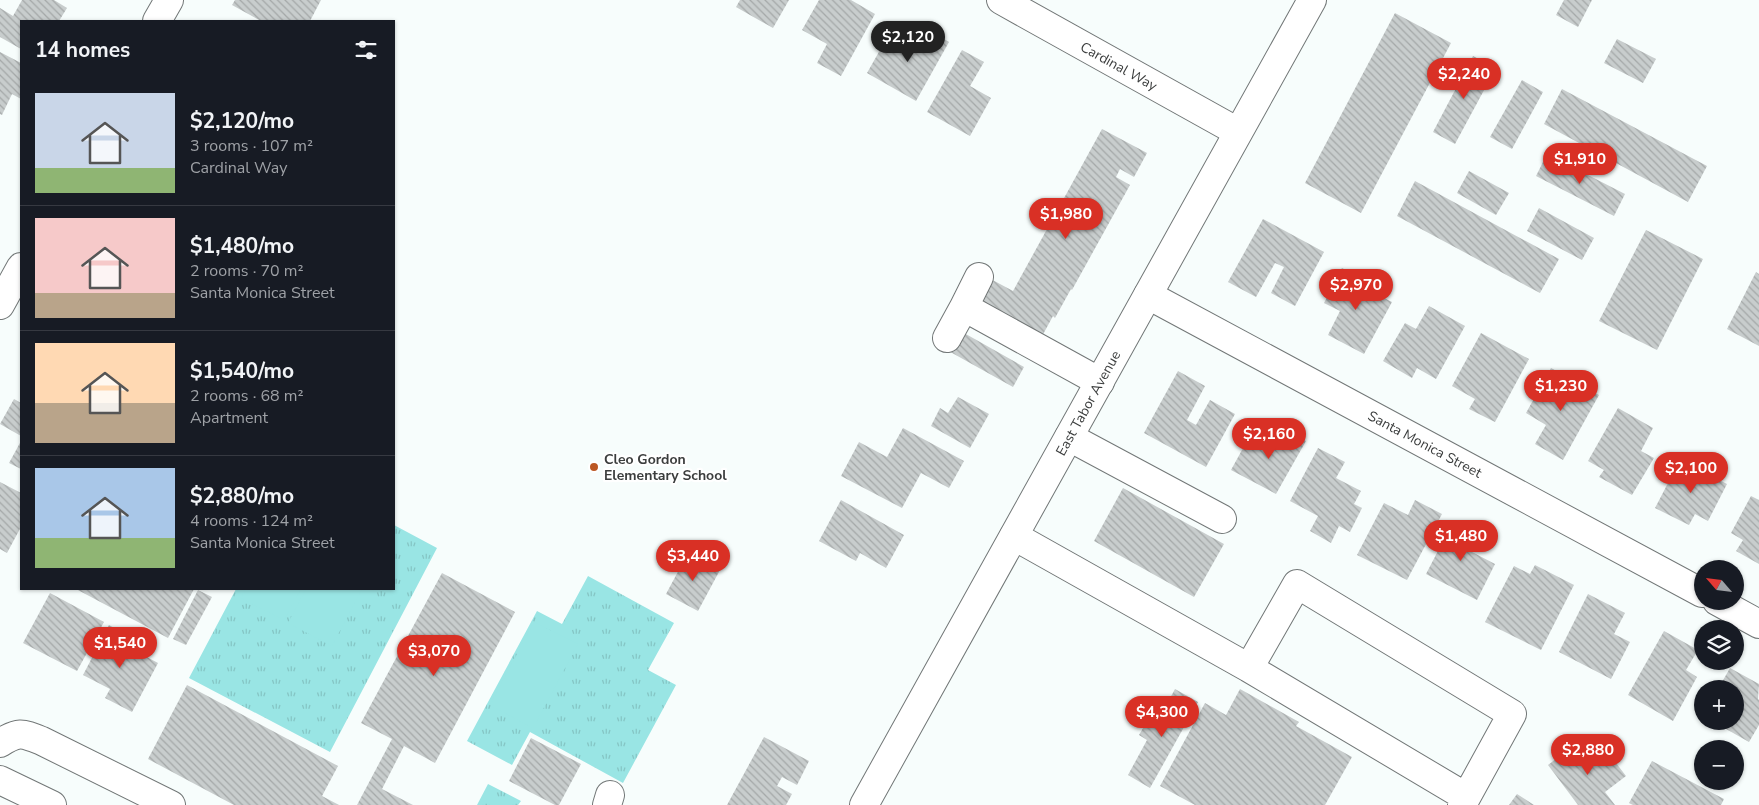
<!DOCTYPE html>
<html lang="en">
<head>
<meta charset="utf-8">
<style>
  :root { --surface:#171b24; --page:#242831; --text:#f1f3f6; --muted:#9ea1a6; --line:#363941; --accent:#d93025 }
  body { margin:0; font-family:"Nunito Sans",sans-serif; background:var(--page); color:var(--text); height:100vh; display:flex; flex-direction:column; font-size:19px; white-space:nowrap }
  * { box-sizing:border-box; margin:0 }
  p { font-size:16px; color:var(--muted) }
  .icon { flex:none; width:28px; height:28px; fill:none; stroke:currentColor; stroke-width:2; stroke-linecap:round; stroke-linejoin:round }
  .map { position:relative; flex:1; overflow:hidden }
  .details { position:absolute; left:20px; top:20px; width:375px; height:570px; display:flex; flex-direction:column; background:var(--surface); border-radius:0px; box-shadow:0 1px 4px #0004 }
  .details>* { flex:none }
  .needle { width:32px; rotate:298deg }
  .controls { position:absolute; left:1694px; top:560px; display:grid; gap:10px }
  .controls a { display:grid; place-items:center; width:50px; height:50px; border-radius:50%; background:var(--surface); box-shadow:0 1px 4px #0004; font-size:25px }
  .price { position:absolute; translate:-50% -42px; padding:0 11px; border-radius:18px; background:var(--accent); color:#fff; font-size:16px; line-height:32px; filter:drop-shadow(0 1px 2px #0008) }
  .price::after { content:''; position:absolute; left:50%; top:30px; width:15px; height:11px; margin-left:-8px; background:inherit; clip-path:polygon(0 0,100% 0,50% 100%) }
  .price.active { background:#222; color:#fff }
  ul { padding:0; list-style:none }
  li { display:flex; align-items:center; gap:15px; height:125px; padding:0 15px }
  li+li { border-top:1px solid var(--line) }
  li span { display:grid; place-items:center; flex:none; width:140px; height:100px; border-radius:0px; color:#555 }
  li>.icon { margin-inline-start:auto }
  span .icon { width:60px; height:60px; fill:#fffc; stroke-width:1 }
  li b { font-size:21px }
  h2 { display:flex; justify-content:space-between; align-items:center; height:60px; padding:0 15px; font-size:21px }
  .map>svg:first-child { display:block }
  .park { fill:url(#park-tufts) }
  .pitch { fill:#99e5e4 }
  .building { fill:url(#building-back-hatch) }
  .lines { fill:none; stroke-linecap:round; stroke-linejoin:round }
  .minor-casing { stroke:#727777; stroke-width:30 }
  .major-casing { stroke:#727777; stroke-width:30 }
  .minor { stroke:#fff; stroke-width:28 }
  .major { stroke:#fff; stroke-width:28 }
  .poi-dot { fill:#bb5723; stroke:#fff; stroke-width:2 }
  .labels { text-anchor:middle; stroke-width:4.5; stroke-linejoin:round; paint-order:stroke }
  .street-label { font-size:14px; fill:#3b3d3d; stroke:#fff }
  .poi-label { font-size:14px; font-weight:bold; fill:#3b3d3d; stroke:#fff; text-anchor:start }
</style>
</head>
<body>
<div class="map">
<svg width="1759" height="805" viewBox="0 0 1759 805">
  <defs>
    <pattern id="park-tufts" width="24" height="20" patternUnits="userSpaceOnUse" patternTransform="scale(1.25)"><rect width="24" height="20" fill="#99e5e4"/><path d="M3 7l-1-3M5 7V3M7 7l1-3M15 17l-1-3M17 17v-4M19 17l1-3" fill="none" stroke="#85c5c4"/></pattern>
    <pattern id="building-back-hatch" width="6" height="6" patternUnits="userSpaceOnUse" patternTransform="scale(1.25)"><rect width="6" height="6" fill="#c8cdcd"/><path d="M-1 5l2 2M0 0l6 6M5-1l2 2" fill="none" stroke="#a4a8a8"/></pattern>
  </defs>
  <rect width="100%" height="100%" fill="#f7fdfc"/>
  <path class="park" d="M394 525 437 548 330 752 189 678 236 589H394Z
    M588 576 674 623 648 670 676 685 623 783 530 732 512 765 467 741 537 611 562 624Z
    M488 784 521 801 518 805H477Z"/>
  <path class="pitch" d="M246 589H301L284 620 241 598Z
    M306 589H362L332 646 288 623Z
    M534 622 578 644 533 728 490 705Z"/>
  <path class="building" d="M22 0H54L67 8 59 21H21V49L0 37V8L13 16Z
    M235 0H321L310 21H261L232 5Z
    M740 0H789L773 28 736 7Z
    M819 0H851L875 14 841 76 817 63 827 44 802 30Z
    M1564 0H1592L1578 27 1556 15Z
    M1395 13 1451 43 1361 213 1305 183Z
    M923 27 949 42 916 101 867 73 889 34 912 47Z
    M1617 39 1656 59 1643 83 1604 63Z
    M962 50 984 62 970 86 991 98 970 136 927 112Z
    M0 52 21 63V99L12 94 2 115 0 114Z
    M1473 56 1496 68 1455 144 1433 132Z
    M1522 80 1543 92 1512 149 1490 137Z
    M1562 89 1707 166 1688 202 1544 124Z
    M1102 129 1147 153 1134 177 1120 169 1116 177 1130 185 1072 290 1071 289 1055 318 1053 316 1040 340 973 303 987 277 1013 291Z
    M1547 154 1625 194 1614 216 1536 176Z
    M1469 171 1509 193 1496 215 1457 193Z
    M1415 181 1559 259 1540 293 1397 216Z
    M1539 208 1594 238 1582 260 1527 231Z
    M1263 219 1324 252 1295 306 1271 293 1284 267 1275 263 1256 297 1228 282Z
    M1646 230 1703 259 1657 350 1599 321Z
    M1342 268 1372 283 1368 290 1392 302 1364 354 1328 335 1340 311 1324 303Z
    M1756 272 1759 274V346L1727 329Z
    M1429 306 1465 326 1436 379 1417 368 1412 378 1383 361 1405 323 1416 329Z
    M957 329 1024 367 1013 387 945 349Z
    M1481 333 1529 359 1495 422 1469 409 1475 399 1452 386Z
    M1551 368 1599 395 1563 460 1535 444 1546 425 1526 413Z
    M1178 371 1205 386 1187 420 1196 425 1210 400 1235 414 1206 467 1144 433Z
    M958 397 989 414 970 448 931 426 940 408 948 413Z
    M14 399 21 403V436L0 424Z
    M1618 408 1653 428 1641 451 1654 458 1632 495 1599 477 1604 470 1588 461Z
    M1280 427 1306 441 1276 494 1231 470 1248 439 1268 450Z
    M903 428 964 461 949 488 921 473 902 508 841 476 859 442 887 457Z
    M21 441V469L9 463Z
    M1318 448 1345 462 1336 478 1361 491 1354 504 1362 508 1350 532 1339 526 1331 543 1310 531 1318 516 1290 501Z
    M1680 460 1727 484 1708 521 1695 514 1689 525 1655 508Z
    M0 482 21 493V527L7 553 0 549Z
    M1123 488 1224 544 1194 597 1094 541Z
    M1751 496 1759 500V564L1736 551 1743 540 1731 533Z
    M841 500 904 535 886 568 860 553 856 561 819 541Z
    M1415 500 1442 514 1407 580 1357 555 1384 503 1408 515Z
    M1454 520 1482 534 1472 552 1495 564 1477 600 1426 574Z
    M688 553 720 570 698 611 666 594Z
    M1535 565 1574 585 1541 650 1485 622 1514 566 1530 574Z
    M442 573 515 612 435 763 404 746 382 789 413 805H357L392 739 361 723Z
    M76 589H194L168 638Z
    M198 590 212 597 186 645 173 639Z
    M50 593 104 622 77 671 23 643Z
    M1588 594 1625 613 1614 634 1630 642 1611 679 1559 652Z
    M109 625 136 640 132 649 158 663 132 712 105 698 110 689 83 675Z
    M1664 631 1698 650 1686 670 1697 677 1673 721 1628 695Z
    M1730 668 1759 684 1758 699 1759 700V725L1749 742 1712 721H1735V689H1718Z
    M187 685 338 766 322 796 339 805H234L148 759Z
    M1175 689 1198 702 1150 788 1128 775 1147 740 1139 735 1149 718 1157 722Z
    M1240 689 1299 722 1296 726 1352 757 1325 805H1195L1160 786 1205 703 1226 715Z
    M764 737 809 761 797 785 782 777 777 786 792 794 786 805H727Z
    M531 738 581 764 559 805H555L509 781Z
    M1603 746 1626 776 1605 792 1615 805H1578L1548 765 1570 748 1581 762Z
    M1652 761 1724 799 1721 805H1633L1629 803Z
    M1517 794 1534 805H1509Z"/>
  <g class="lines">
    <g class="minor-casing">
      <path id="minor" d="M1001 0 1238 132
        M157 21 169 0
        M1148 295 1702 593
        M0 305 21 267
        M964 307 979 277
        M947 338 964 307 1100 382
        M1069 437 1222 519
        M1014 536 1249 668 1297 584 1512 714 1462 805
        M1717 601 1759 624
        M1249 668 1466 797
        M0 743C19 731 22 733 42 741L171 805
        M0 780 52 805
        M607 805 610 795"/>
    </g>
    <g class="major-casing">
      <path id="major" d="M864 805 1312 0"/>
    </g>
    <use href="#minor" class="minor"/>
    <use href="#major" class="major"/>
  </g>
  <circle class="poi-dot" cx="594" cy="467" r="5"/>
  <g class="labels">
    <g class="street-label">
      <text transform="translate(1119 66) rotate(29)" y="5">Cardinal Way</text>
      <text transform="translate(1088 403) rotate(-61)" y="5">East Tabor Avenue</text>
      <text transform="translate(1425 444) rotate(28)" y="5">Santa Monica Street</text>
    </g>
    <g class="poi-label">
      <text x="604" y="464">Cleo Gordon<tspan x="604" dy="16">Elementary School</tspan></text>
    </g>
  </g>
</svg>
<div class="controls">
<a><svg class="needle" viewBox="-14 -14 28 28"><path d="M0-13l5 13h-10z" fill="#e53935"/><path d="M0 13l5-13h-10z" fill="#9ea1a6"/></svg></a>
<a><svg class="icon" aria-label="layers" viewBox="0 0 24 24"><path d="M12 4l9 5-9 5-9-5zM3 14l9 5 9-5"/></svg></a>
<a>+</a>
<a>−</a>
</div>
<b class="price active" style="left:908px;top:63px">$2,120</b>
<b class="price" style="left:1464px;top:100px">$2,240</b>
<b class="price" style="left:1580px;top:185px">$1,910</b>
<b class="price" style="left:1066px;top:240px">$1,980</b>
<b class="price" style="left:1356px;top:311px">$2,970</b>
<b class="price" style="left:1561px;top:412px">$1,230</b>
<b class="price" style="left:1269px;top:460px">$2,160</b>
<b class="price" style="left:1691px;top:494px">$2,100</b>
<b class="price" style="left:1461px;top:562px">$1,480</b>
<b class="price" style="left:693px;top:582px">$3,440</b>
<b class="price" style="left:120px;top:669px">$1,540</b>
<b class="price" style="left:434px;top:677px">$3,070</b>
<b class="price" style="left:1162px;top:738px">$4,300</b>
<b class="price" style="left:1588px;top:776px">$2,880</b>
<section class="details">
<h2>14 homes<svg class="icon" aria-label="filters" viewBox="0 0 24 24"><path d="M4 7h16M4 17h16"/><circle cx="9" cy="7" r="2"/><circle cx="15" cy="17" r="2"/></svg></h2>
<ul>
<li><span style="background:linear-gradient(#c9d6e8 75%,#8fb573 0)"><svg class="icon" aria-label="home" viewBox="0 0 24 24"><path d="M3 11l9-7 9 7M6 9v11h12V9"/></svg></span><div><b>$2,120/mo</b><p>3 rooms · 107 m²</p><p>Cardinal Way</p></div></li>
<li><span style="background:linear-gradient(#f6c9c9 75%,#b9a48a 0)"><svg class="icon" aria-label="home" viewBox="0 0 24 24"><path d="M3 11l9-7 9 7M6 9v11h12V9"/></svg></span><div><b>$1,480/mo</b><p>2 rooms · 70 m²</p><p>Santa Monica Street</p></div></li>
<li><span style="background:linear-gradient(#ffd9b3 60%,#b9a48a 0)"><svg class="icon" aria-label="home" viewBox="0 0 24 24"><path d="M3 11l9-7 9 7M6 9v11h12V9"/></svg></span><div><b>$1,540/mo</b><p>2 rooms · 68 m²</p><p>Apartment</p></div></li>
<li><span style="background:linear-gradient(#a9c7e8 70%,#8fb573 0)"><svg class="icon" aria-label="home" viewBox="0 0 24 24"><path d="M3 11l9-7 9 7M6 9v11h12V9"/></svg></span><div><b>$2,880/mo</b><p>4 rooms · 124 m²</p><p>Santa Monica Street</p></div></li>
</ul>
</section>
</div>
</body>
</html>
